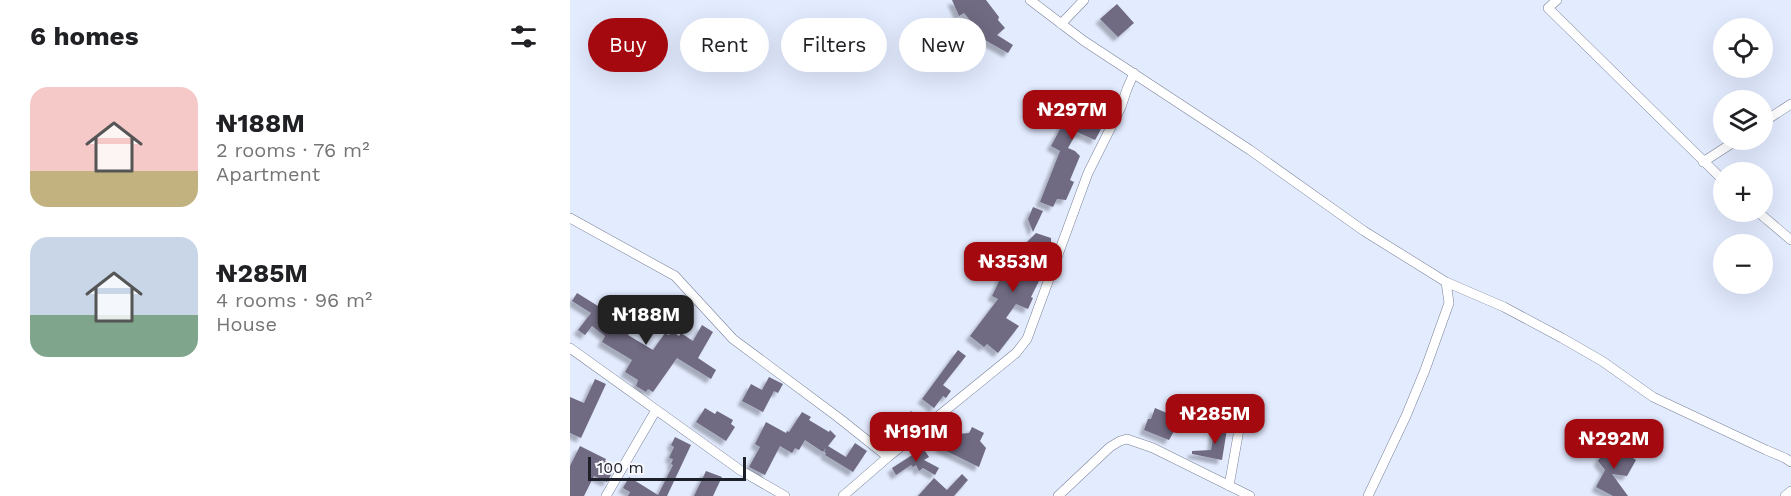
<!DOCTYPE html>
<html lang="en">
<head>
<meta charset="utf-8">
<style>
  :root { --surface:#fff; --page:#f6f6f6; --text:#202124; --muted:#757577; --accent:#a3090e }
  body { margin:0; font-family:"Work Sans",sans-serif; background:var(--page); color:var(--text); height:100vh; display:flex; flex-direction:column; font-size:22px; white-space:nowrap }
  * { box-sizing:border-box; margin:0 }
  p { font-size:20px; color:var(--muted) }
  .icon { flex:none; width:33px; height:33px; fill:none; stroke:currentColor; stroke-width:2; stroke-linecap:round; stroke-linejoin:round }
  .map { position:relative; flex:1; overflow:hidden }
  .panel { display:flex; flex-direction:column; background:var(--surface); width:570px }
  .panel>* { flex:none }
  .guide { position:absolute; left:18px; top:18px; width:570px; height:54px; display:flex; gap:12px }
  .buttons { position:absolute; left:1143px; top:18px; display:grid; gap:12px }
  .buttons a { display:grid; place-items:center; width:60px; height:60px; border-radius:50%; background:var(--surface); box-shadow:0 6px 24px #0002; font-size:30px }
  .scale { position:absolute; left:18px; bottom:15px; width:158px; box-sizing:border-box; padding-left:6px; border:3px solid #1d2029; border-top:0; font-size:16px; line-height:21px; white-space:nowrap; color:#1d2029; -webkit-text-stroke:4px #f6f8fd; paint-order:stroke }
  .price { position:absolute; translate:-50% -51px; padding:0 14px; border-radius:12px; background:var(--accent); color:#fff; font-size:20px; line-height:39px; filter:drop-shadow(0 2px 3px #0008) }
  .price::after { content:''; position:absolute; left:50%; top:36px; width:18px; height:14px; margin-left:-9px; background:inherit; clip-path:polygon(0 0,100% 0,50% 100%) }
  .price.current { background:#222; color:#fff }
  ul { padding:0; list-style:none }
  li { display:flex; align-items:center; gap:18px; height:150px; padding:0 30px }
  li span { display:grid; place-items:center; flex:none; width:168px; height:120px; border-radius:18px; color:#555 }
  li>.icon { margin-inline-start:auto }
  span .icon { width:72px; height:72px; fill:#fffc; stroke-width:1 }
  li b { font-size:26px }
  h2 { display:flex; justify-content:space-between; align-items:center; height:72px; padding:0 30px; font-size:26px }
  .pill { padding:0 21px; border-radius:27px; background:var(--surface); box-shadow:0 6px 24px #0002; font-size:21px; line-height:54px }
  .pill.current { background:var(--accent); color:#fff }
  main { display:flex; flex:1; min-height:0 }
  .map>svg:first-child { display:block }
  .building { fill:#6f6b82; filter:url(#shadow) }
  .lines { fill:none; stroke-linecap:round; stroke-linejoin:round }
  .street-casing { stroke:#788097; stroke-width:10 }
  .street { stroke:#fff; stroke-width:9 }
</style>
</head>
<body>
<main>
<section class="panel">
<h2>6 homes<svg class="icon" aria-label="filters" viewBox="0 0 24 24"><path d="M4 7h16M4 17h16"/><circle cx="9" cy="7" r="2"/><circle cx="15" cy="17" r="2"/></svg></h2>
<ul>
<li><span style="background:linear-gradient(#f6c9c9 70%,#c2b280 0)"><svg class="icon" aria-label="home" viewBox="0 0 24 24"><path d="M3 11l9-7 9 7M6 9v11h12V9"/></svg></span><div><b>₦188M</b><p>2 rooms · 76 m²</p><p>Apartment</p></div></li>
<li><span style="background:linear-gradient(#c9d6e8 65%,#7fa58c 0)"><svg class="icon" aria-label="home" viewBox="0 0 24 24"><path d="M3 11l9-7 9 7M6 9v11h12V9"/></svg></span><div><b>₦285M</b><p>4 rooms · 96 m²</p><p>House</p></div></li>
</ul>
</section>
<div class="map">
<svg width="1221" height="496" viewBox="0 0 1221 496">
  <defs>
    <filter id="shadow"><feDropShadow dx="-4.5" dy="4.5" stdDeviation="1.5" flood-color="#0004"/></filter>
  </defs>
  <rect width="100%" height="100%" fill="#e3ebff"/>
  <path class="building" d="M382 0H416L429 17 428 20 435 28 427 35 443 45 438 53 413 39 411 41 404 34 405 32 402 28 404 25 394 13 389 16Z
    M547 4 564 23 548 37 530 19Z
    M490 91 495 94 498 93 513 104 516 97 541 107 529 133 525 140 507 132 498 148 505 151 510 156 500 180 504 182 496 200 487 199 483 207 470 202 490 151 481 146 496 118 483 109 487 104 483 101Z
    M463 207 473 211 463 232 458 219Z
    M466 233 481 238V245L476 260 462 268 473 273 461 297 463 298 458 309 446 304 436 318 449 326 428 353 417 344 414 347 400 336 428 299 422 296 440 259Z
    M7 293 28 306 29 305 48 319 53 310 68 319 58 335 83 350 95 333 99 335 102 331 109 336 111 333 123 341 132 325 143 332 128 358 146 370 141 379 107 358 83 392 78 389 76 392 66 386 68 380 55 372 62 360 32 342 35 336 22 326 15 335 8 330 21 313 2 301Z
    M388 350 396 356 373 385 381 391 376 398 373 396 364 408 352 399Z
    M199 377 213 384 208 393 204 391 193 412 172 401 181 384 192 390Z
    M25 379 36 384 11 438 0 433V397L14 403Z
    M135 408 145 414 147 411 163 420 161 424 165 427 156 441 126 422Z
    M585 408 604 416 601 423 607 426 599 440 574 430 578 419H581Z
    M341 411 349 419 330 438 322 431Z
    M232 412 241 417 239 420 259 432 260 430 266 436 258 446 276 457 285 443 297 451 283 472 255 455 256 453 254 452 256 448 253 452 235 440 229 450 225 448 222 453 210 446 195 475 179 467 190 447 185 444 196 422 216 433 217 431 219 432Z
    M402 427 414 433 410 441 416 448 409 467 370 448 375 437 380 440 387 434 399 433Z
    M645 427 657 429 652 460 622 454V451L641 450Z
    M105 437 121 445 97 496H58L60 492 53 488 59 477 88 495 103 465 101 464 103 459 99 458 104 447 101 445Z
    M1040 443 1066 460 1057 476 1042 474 1058 496H1043L1026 487 1035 470 1028 461Z
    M10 446 36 459 35 461 46 466 37 482 24 476 14 496H0V466Z
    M353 448 359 457 354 460 369 468 365 475 353 468 349 471 346 465 343 467 341 465 326 475 322 468Z
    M136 471 152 477 143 496H124Z
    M392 474 398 480 384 496H348L364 478 377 490Z"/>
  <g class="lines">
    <g class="street-casing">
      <path id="street" d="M460 0 514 41 680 150 794 231 876 282 934 307 992 338 1032 361 1083 397 1196 450 1215 458 1221 462
        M987 0 978 8 1154 181
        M491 24 514 0
        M1192 123 1221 104
        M1133 162 1167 140
        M1188 212 1221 240
        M0 218 105 276 163 339 269 418 318 457
        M0 348 170 470 215 496
        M659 486 673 407
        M36 496 86 410
        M273 496 318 457 446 353 457 339 518 173 551 107 557 89 564 73
        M488 496 540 447 550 441 557 439 583 448 680 496
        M798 496 836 416 855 370 879 303 876 282
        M1215 496 1221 491"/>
    </g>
    <use href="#street" class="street"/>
  </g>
</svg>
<div class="buttons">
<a><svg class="icon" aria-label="locate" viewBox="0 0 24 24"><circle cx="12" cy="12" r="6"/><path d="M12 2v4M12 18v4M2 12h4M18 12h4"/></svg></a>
<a><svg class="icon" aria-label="layers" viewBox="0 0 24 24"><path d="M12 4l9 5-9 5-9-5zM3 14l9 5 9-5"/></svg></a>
<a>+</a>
<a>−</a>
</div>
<div class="scale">100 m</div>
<b class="price" style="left:502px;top:141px">₦297M</b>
<b class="price" style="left:443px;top:293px">₦353M</b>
<b class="price current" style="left:76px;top:346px">₦188M</b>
<b class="price" style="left:645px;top:445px">₦285M</b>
<b class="price" style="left:346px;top:463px">₦191M</b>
<b class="price" style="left:1044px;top:470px">₦292M</b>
<div class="guide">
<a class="pill current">Buy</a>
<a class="pill">Rent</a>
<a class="pill">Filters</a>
<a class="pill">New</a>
</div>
</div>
</main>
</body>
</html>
